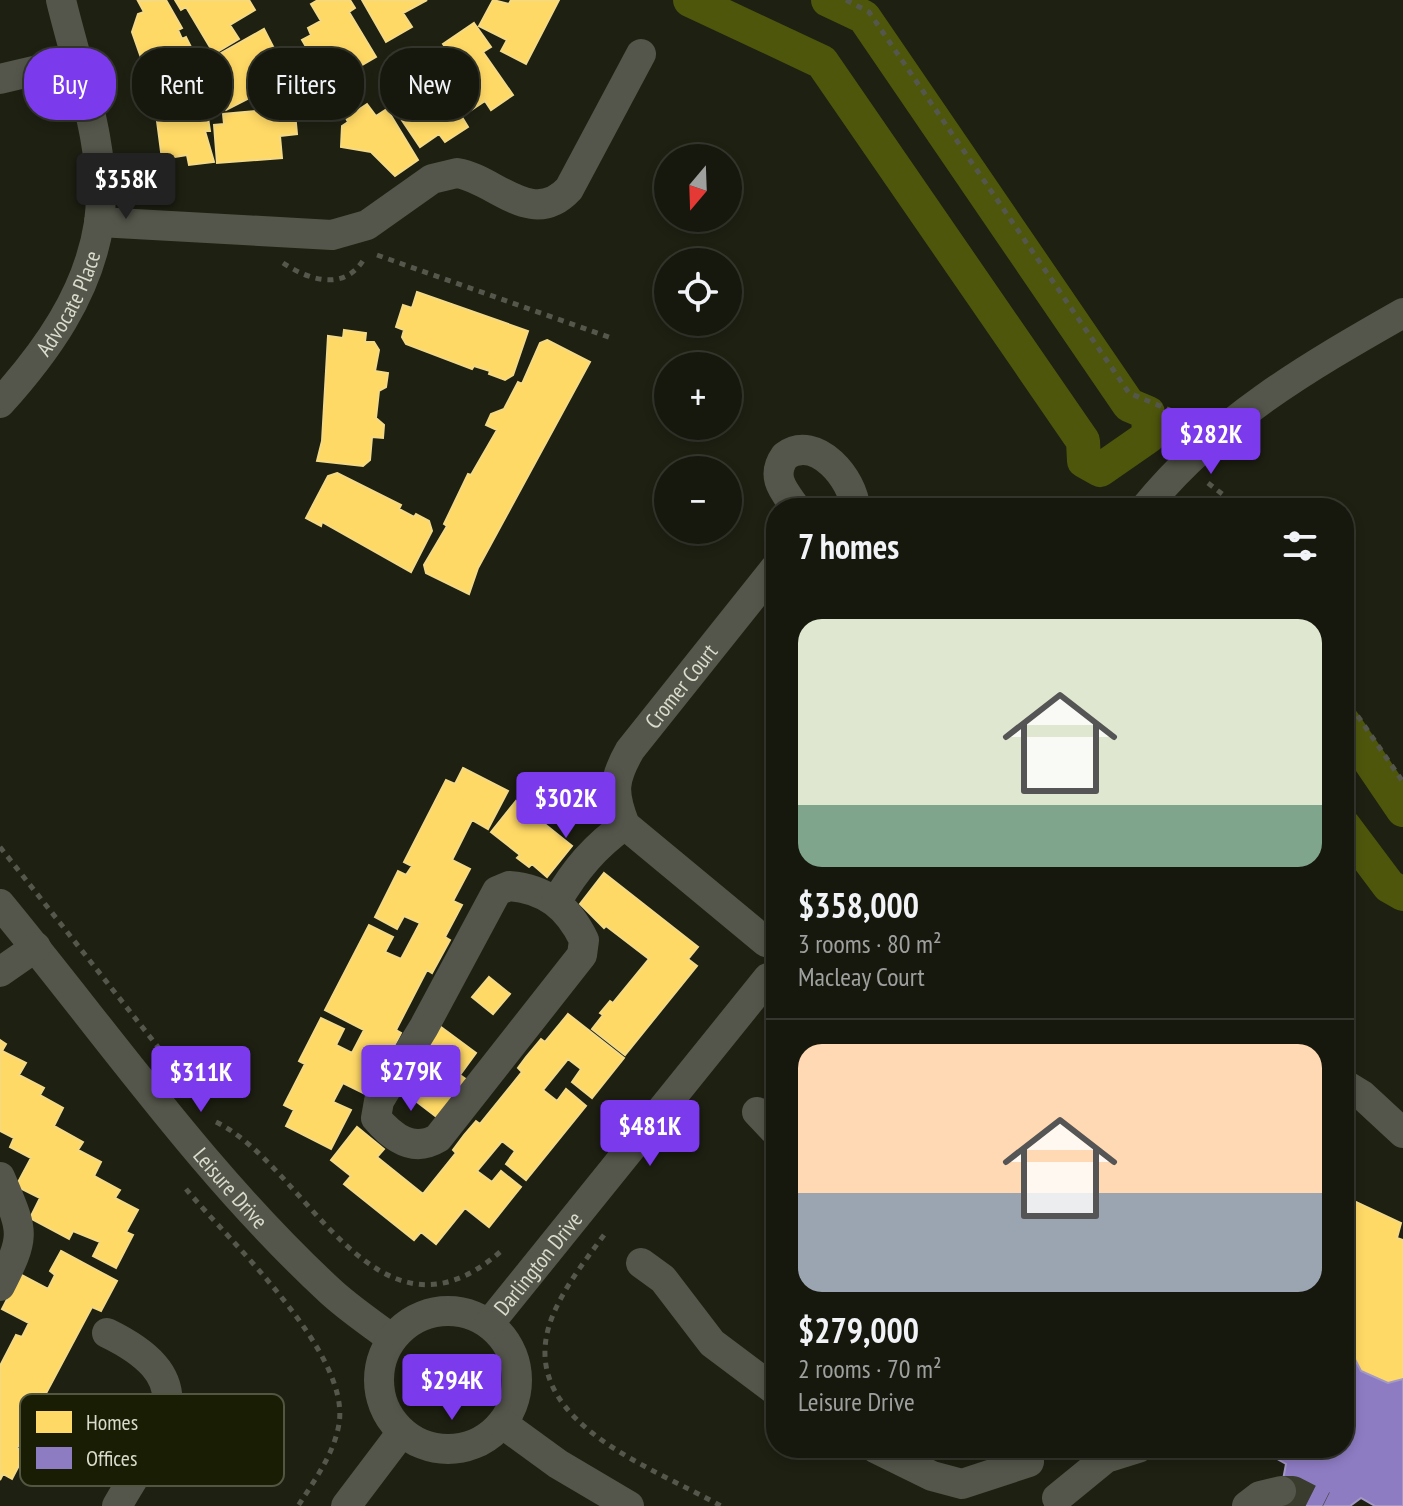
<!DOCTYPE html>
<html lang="en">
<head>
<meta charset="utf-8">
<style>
  :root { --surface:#16180e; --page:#23251c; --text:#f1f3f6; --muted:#9ea09e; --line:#35372e; --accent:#7c3aed }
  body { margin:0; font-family:"PT Sans Narrow",sans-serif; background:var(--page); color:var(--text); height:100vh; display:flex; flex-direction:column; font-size:30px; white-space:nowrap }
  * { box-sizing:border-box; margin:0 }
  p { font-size:26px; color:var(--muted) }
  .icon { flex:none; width:44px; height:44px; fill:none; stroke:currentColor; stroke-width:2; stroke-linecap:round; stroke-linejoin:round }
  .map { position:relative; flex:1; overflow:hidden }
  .panel { position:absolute; left:766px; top:498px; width:588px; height:960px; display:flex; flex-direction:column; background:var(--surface); border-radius:32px; box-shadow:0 4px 12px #0003,0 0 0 2px var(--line) }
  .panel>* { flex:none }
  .top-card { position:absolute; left:24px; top:48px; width:622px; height:72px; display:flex; gap:16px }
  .needle { width:52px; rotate:199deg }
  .controls { position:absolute; left:654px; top:144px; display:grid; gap:16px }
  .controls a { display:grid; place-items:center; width:88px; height:88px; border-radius:50%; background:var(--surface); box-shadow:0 4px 12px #0003,0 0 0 2px var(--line); font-size:40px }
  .price { position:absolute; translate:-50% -68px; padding:0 18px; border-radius:8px; background:var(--accent); color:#fff; font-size:26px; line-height:52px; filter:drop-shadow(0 2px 4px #0008) }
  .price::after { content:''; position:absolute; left:50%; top:48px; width:24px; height:18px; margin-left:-12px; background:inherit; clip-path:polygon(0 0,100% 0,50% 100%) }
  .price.on { background:#222; color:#fff }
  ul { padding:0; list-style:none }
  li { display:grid; align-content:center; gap:16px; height:424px; padding:0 32px }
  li+li { border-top:2px solid var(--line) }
  li span { display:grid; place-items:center; height:248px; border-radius:24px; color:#555 }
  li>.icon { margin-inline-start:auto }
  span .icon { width:144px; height:144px; fill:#fffc; stroke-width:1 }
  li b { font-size:34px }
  h2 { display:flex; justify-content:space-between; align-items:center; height:96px; padding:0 32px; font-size:34px }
  .tag { padding:0 28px; border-radius:32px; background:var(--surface); box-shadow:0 4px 12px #0003,0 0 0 2px var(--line); font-size:28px; line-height:72px }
  .tag.on { background:var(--accent); color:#fff }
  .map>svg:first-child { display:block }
  .homes { fill:#ffd966; stroke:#f4da85; stroke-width:2 }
  .offices { fill:#8e7cc3; stroke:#a499c6; stroke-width:2 }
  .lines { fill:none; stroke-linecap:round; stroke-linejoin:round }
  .canal { stroke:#4e560c; stroke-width:34 }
  .minor-tunnel { stroke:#3a3c2e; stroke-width:30; stroke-dasharray:30 15; stroke-linecap:butt }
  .path { stroke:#55574c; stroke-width:5; stroke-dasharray:6 6; stroke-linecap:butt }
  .minor { stroke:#54564b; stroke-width:30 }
  .labels { text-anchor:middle; stroke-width:8; stroke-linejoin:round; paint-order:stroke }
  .street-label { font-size:22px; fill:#d9dccc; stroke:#191d04 }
  .key { fill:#191d04; stroke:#535640; stroke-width:2 }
  .key-label { font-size:22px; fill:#d9dccc }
</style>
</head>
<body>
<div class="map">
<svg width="1403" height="1506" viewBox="0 0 1403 1506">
  <rect width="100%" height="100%" fill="#1e2012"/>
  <path class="homes" d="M166 0 182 28 178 30 182 39 186 37 199 63 168 77 160 61 145 69 132 32 138 14 144 12 138 1Z
    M175 0H249L255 10 230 25 239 39 214 54 186 7 181 10Z
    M318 0H350L355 8 349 12 376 57 350 72 343 58 320 71 302 40 311 35 308 28 321 21 311 4Z
    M362 0H427L403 13 412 27 386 42Z
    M493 0 509 4 511 0H559L526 64 501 51 507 40 479 26Z
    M474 23 491 47 483 52 513 95 491 110 485 101 467 113 439 74 456 62 443 44Z
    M264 29 279 58 259 69 269 88 226 110 198 66Z
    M426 58 468 127 445 142 439 134 420 147 393 107 410 95 398 77Z
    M202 79 210 131H205L214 162 189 165 187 155 162 159 157 121 178 118 174 83Z
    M294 102 297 134 280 136 282 158 217 163 214 125 224 124 223 114 268 110V104Z
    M367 104 376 116 387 109 418 160 395 176 371 152 341 147 342 126 348 122 346 118Z
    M417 292 528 331 513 375 505 380 489 374 490 371 474 366 472 369 406 344 402 337 404 330 396 327 403 305 412 308Z
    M344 330 366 333 365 342H374L379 350 375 371 388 373 386 387 379 391 376 418 384 425 383 438 372 437 370 460 363 466 317 461 322 441 328 336 343 338Z
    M547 340 590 362 478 568 469 594 426 573 424 565 447 526 444 524 468 474 471 475 497 430 486 425 491 414 504 409 518 382 522 384 540 343Z
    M337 473 401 505 399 509 414 517 416 514 429 521 432 531 411 572 322 522 321 526 306 518 328 476Z
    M463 768 508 791 488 829 472 820 452 860 470 869 453 901 462 905 445 937 450 940 432 973 427 970 396 1030 401 1033 384 1066 378 1063 363 1093 343 1083 333 1102 351 1110 331 1149 286 1126 294 1110 284 1105 305 1064 299 1061 321 1018 344 1029 336 1045 352 1053 364 1030 325 1010 369 925 393 937 385 952 401 959 420 923 404 916 397 929 375 917 398 871 406 875 412 866 404 862 446 780 455 784Z
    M516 801 572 846 547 877 532 864 529 867 517 858 520 855 491 832Z
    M604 873 698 947 688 959 697 966 625 1055 592 1029 603 1015 600 1013 610 1001 613 1003 649 959 606 926 604 928 580 904Z
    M489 977 510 994 493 1014 472 997Z
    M568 1014 624 1058 592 1098 572 1082 581 1069 568 1059 543 1090 557 1101 566 1089 586 1106 526 1180 506 1164 515 1151 502 1141 477 1171 492 1182 501 1171 521 1187 489 1227 465 1208 436 1244 421 1232 414 1240 344 1184 351 1176 331 1160 357 1127 384 1149 377 1157 423 1194 456 1153 453 1150 464 1135 476 1121 480 1124 522 1072 518 1068 526 1057 541 1039 545 1042Z
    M441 1027 476 1053 460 1075 467 1080 438 1118 404 1092 428 1060 421 1055Z
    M0 1040 6 1044 2 1051 26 1063 19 1075 44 1088 40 1095 63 1108 54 1126 83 1142 78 1150 101 1162 94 1176 120 1190 115 1198 138 1210 126 1232 133 1235 116 1268 93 1256 100 1242 73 1231 69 1239 30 1218 40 1198 16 1186 31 1158 10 1147 14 1138 0 1131Z
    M1344 1200 1348 1210 1352 1200 1401 1223 1397 1238 1403 1240V1379L1388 1383 1361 1371 1344 1338Z
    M61 1251 117 1281 101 1311 92 1307 35 1414 39 1415 32 1427 28 1425 26 1429 30 1431 17 1448 26 1452 12 1479 3 1474 0 1480V1366L16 1335 22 1337 29 1323 2 1309 20 1274 48 1289 55 1275 50 1271Z"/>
  <path class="offices" d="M1344 1338 1361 1371 1388 1383 1403 1379V1506H1375L1361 1498 1350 1506H1278L1286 1464 1258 1448H1344Z"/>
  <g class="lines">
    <path class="canal" d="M690 0 822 62 1083 441 1084 461 1100 470 1149 436 1148 413 1129 405 864 17 828 0
      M1344 723 1403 810
      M1344 826 1389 886 1403 894"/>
    <path class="minor-tunnel" d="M1281 1491H1293L1323 1506"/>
    <path class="path" d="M846 0 869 12 1129 393 1177 413 1186 425
      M377 255 614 339
      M283 263C309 280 344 292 364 259
      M1208 483 1240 508
      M1344 696 1403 782
      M0 847 188 1085
      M216 1122C307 1166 375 1361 500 1252
      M186 1189C230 1242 351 1353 339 1424 334 1454 314 1481 298 1506
      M604 1235C587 1258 569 1281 557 1306 502 1417 649 1465 721 1506"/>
    <g class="minor">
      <path d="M0 79 76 61"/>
      <path d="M99 222 332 235 367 225 432 179 457 173C495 179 532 229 569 189L641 54"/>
      <path id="s1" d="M0 403C46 352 88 294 99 223 109 154 77 67 61 0"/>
      <path d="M796 508C784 491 770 477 785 456 816 433 854 480 855 508"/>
      <path d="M1145 508C1215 421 1308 367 1403 313"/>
      <path d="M509 886C546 889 568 907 584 940L582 955 438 1138C413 1153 393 1138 376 1118L379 1101 424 1027 497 891Z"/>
      <path d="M557 901C575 870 595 846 625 825"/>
      <path id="s2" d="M0 904C108 1035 204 1174 329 1290 348 1308 371 1323 392 1339"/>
      <path id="s3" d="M766 942 625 825C612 792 613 780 630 750L776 567"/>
      <path d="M0 972 36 947"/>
      <path d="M1344 1084 1362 1095 1403 1133"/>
      <path d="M757 1112 776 1132"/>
      <path d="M0 1177C23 1232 27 1233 0 1286"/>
      <path d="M641 1263 663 1279 712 1343 776 1391"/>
      <circle cx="448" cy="1380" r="69"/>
      <path id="s4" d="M489 1324 768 978"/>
      <path d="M107 1333C210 1383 159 1432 117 1506"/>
      <path d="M503 1424 558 1464 629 1506"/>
      <path d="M875 1448 932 1476 962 1484 1029 1462"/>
      <path d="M1057 1498 1106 1458 1138 1448"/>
      <path d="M346 1506 402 1432"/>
      <path d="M1247 1506 1260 1496 1281 1491"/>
    </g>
  </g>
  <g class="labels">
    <g class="street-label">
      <text dy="8" stroke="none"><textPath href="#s1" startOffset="122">Advocate Place</textPath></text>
      <text dy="8" stroke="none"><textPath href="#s3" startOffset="344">Cromer Court</textPath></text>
      <text dy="8" stroke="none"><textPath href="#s2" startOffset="366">Leisure Drive</textPath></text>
      <text dy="8" stroke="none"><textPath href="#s4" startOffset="78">Darlington Drive</textPath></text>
    </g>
  </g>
  <rect x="20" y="1394" width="264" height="92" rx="12" class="key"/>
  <rect x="36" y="1411" width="36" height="22" fill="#ffd966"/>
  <rect x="36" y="1447" width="36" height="22" fill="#8e7cc3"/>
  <g class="key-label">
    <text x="86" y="1430">Homes</text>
    <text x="86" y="1466">Offices</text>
  </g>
</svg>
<div class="controls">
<a><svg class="needle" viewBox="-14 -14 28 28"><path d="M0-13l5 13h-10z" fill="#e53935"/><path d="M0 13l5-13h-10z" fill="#9ea09e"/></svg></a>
<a><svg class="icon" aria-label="locate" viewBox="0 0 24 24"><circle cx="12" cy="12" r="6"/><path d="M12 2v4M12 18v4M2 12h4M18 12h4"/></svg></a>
<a>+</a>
<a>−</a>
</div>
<b class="price on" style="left:126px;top:221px">$358K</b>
<b class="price" style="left:1211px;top:476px">$282K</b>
<b class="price" style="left:566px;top:840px">$302K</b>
<b class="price" style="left:411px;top:1113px">$279K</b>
<b class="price" style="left:201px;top:1114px">$311K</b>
<b class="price" style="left:650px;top:1168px">$481K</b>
<b class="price" style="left:452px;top:1422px">$294K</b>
<div class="top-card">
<a class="tag on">Buy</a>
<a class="tag">Rent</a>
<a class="tag">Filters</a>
<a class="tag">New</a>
</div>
<section class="panel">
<h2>7 homes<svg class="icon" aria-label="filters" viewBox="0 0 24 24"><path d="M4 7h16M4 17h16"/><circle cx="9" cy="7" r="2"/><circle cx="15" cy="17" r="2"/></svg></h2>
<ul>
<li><span style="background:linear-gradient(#dfe7d0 75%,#7fa58c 0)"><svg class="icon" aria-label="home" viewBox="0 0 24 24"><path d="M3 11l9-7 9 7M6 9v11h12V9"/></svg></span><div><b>$358,000</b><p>3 rooms · 80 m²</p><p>Macleay Court</p></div></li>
<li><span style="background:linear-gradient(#ffd9b3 60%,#9aa5b1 0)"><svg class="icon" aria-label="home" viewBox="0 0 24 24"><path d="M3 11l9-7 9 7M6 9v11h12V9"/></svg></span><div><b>$279,000</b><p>2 rooms · 70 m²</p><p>Leisure Drive</p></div></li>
</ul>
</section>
</div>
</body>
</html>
